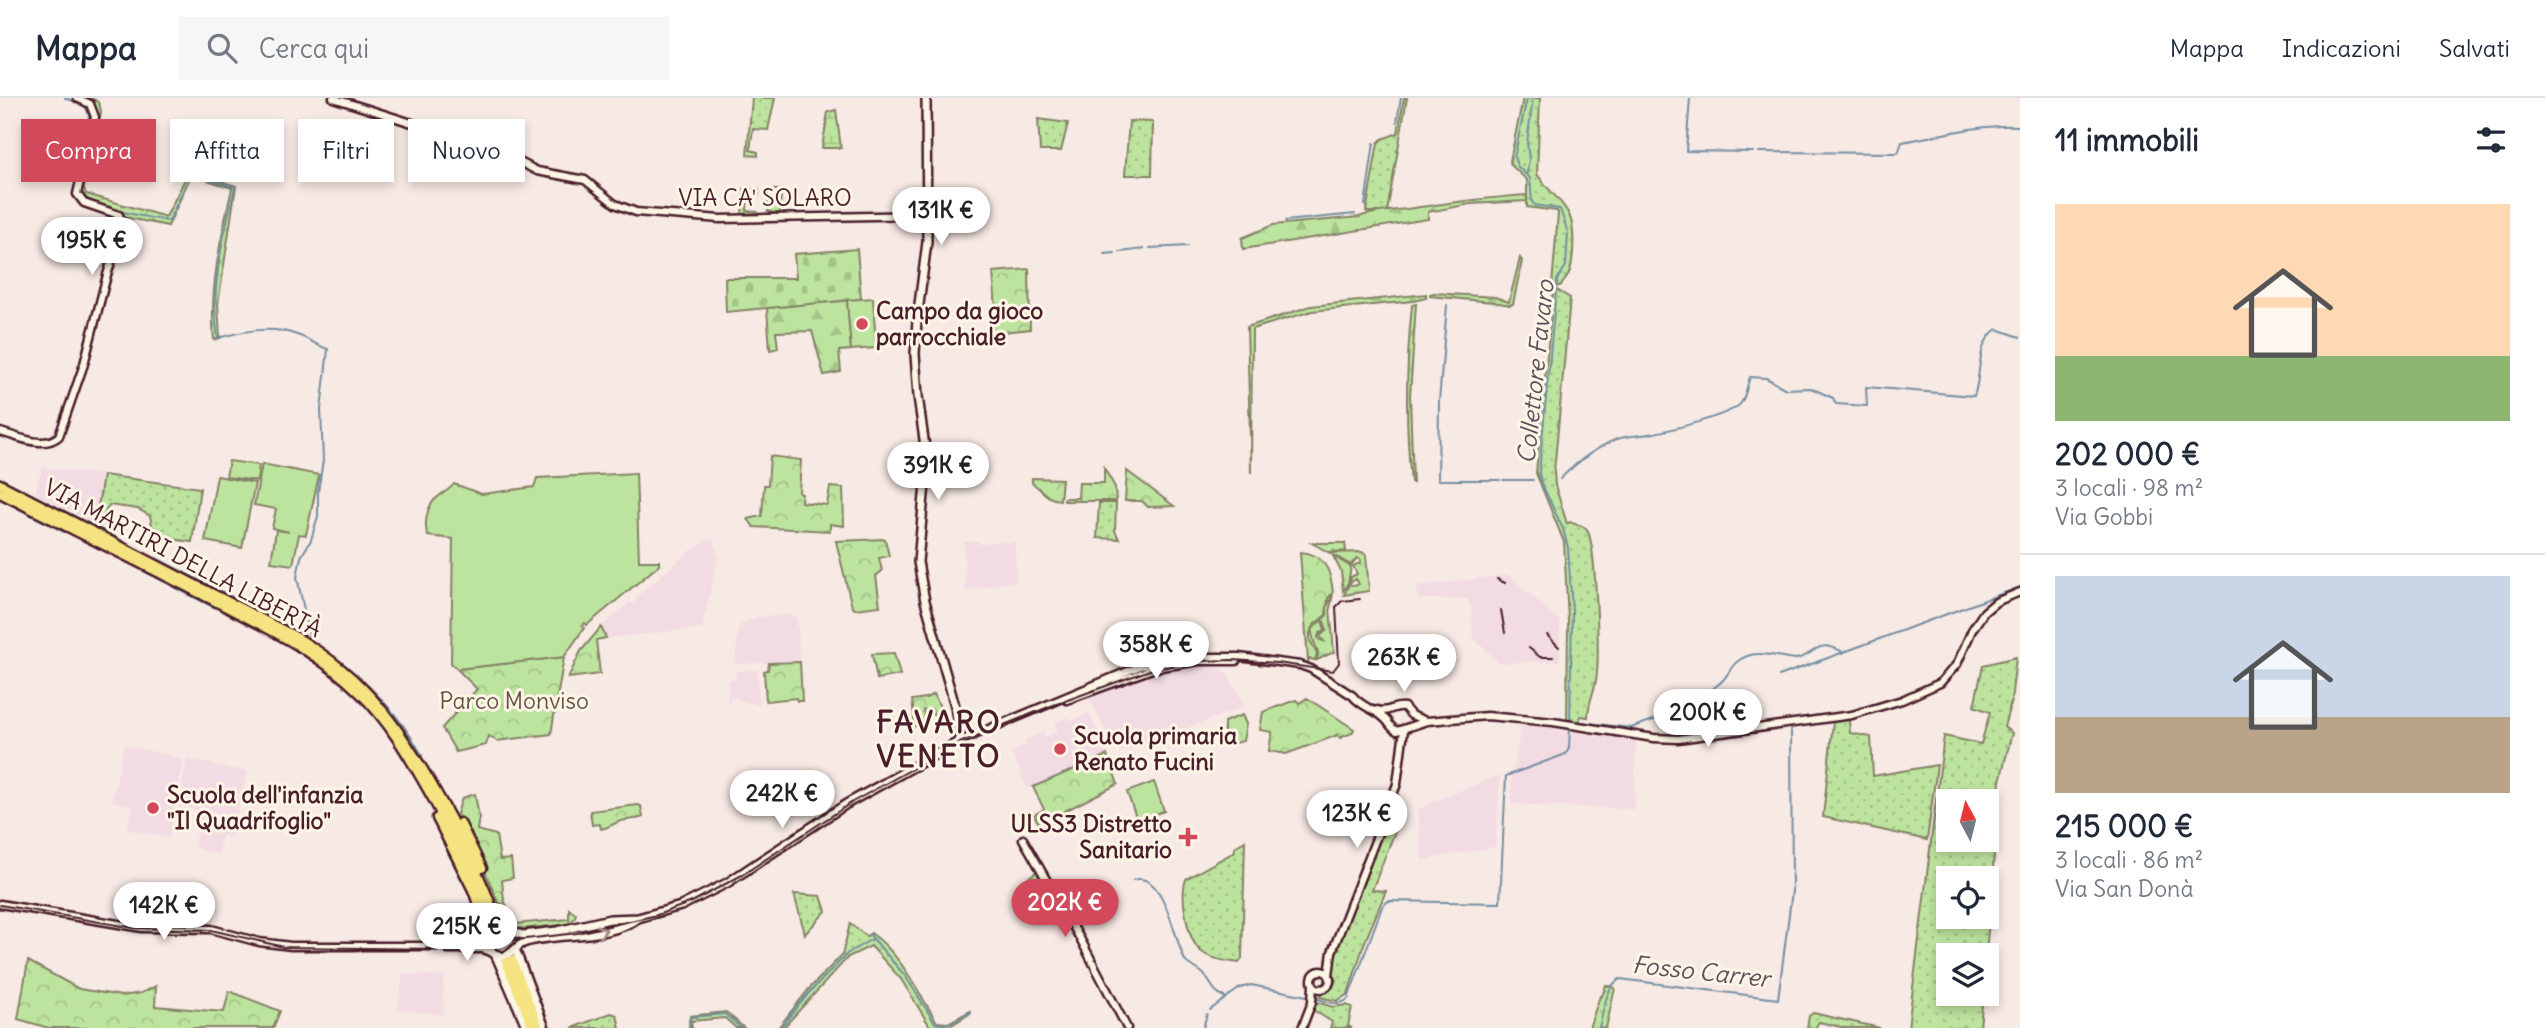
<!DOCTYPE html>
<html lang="it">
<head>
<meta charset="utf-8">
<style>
  :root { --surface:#fff; --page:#f6f6f7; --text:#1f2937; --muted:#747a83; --line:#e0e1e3; --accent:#d1495b }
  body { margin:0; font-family:Delius,sans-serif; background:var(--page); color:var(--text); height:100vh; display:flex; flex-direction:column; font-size:26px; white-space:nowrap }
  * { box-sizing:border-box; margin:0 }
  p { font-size:23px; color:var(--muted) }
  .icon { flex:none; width:38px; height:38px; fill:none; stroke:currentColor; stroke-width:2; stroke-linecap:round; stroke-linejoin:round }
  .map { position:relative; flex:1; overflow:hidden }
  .side { display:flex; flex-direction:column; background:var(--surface); width:525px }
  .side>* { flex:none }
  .hud { position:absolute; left:21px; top:21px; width:665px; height:63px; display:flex; gap:14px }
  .needle { width:46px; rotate:353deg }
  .buttons { position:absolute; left:1936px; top:691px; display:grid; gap:14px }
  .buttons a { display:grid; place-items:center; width:63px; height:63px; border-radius:0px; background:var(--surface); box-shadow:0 4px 10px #0003; font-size:35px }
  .price { position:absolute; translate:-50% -60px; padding:0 16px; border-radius:24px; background:#fff; color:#222; font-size:23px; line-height:46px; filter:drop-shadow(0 2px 4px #0008) }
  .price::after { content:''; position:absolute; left:50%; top:42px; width:21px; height:16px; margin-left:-10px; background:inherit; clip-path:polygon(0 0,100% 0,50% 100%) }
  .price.selected { background:var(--accent); color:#fff }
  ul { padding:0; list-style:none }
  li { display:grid; align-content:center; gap:14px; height:371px; padding:0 35px }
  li+li { border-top:2px solid var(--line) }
  li span { display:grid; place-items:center; height:217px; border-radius:0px; color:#555 }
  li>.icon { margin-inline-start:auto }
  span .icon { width:126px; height:126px; fill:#fffc; stroke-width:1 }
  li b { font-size:30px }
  h2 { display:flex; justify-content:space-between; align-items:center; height:84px; padding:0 35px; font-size:30px }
  .chip { padding:0 24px; border-radius:0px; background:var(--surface); box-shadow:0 4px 10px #0003; font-size:24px; line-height:63px }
  .chip.selected { background:var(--accent); color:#fff }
  header { display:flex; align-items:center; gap:42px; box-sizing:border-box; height:98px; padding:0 35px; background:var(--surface); border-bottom:2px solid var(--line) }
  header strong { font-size:33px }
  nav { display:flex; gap:38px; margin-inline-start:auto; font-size:24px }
  .search { width:490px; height:63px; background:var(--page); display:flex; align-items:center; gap:18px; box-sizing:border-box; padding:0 24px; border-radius:0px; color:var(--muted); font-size:26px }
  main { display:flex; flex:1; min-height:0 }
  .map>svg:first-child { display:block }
  .built { fill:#f2dbe2 }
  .grass { fill:url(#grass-dots); stroke:#848265; stroke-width:2; fill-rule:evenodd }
  .forest { fill:url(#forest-firs); stroke:#848265; stroke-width:2 }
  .wetland { fill:url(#wetland-marsh); stroke:#848265; stroke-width:2 }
  .cemetery { fill:url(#cemetery-stones); stroke:#848265; stroke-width:2 }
  .park { fill:url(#park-crowns); stroke:#848265; stroke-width:2 }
  .pitch { fill:#bde49f; stroke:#848265; stroke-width:2 }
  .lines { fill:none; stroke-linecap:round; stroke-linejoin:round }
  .stream { stroke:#748fa2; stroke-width:2 }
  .primary-tunnel { stroke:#d4c1bf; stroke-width:8; stroke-dasharray:8 4; stroke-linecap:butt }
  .tertiary-casing { stroke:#4a1f2b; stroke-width:11 }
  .secondary-casing { stroke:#4a1f2b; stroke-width:12 }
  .primary-casing { stroke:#4a1f2b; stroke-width:13 }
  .tertiary { stroke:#fcf5e5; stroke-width:6 }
  .secondary { stroke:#fcf5e5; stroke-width:7 }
  .primary { stroke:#f5e382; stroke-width:8 }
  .tram { stroke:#4a1f2b; stroke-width:2 }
  .oneway { stroke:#a38a88 }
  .poi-dot { fill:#d1495b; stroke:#fcf5e5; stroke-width:2.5 }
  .labels { text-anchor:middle; stroke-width:6; stroke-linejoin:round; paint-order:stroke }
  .street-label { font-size:23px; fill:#4a1f2b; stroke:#fcf5e5 }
  .poi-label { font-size:23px; font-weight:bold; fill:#4a1f2b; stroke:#fcf5e5; text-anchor:start }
  .park-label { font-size:23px; fill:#675048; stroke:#fcf5e5 }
  .water-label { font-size:24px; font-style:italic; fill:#5c4e5c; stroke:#fcf5e5 }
  .district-label { font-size:30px; font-weight:bold; letter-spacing:2px; fill:#4a1f2b; stroke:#fcf5e5 }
</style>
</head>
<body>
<header>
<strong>Mappa</strong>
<div class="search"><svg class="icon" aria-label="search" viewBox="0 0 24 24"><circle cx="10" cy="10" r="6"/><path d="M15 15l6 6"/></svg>Cerca qui</div>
<nav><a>Mappa</a><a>Indicazioni</a><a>Salvati</a></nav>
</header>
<main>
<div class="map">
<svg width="2020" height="930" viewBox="0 0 2020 930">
  <defs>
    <pattern id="grass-dots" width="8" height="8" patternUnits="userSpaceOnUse" patternTransform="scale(1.75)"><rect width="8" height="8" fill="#bde49f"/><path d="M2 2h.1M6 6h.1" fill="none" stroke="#a4c389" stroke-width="1.8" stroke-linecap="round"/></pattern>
    <pattern id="forest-firs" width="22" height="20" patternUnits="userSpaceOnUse" patternTransform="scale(1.75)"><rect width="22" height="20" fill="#bde49f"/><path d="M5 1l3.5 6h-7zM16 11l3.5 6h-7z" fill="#a4c389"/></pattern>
    <pattern id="wetland-marsh" width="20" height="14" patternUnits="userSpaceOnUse" patternTransform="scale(1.75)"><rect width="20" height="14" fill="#bde49f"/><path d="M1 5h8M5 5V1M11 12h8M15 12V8" fill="none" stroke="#a4c389"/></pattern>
    <pattern id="cemetery-stones" width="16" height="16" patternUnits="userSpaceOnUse" patternTransform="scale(1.75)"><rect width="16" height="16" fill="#bde49f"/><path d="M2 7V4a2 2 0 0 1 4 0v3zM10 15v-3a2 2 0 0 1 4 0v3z" fill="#a4c389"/></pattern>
    <pattern id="park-crowns" width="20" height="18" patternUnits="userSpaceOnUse" patternTransform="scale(1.75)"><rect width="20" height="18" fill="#bde49f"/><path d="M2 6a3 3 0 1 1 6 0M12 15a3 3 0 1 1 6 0" fill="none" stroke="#a4c389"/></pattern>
  </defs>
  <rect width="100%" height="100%" fill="#f7e9e4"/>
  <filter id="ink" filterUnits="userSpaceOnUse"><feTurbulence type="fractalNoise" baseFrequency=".0143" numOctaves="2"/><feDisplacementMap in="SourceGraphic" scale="14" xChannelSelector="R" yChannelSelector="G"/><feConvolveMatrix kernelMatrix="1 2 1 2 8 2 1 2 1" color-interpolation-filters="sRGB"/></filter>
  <g filter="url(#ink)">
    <path class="built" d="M42 369 103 377 97 416 93 425 35 395Z
      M710 441 714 442 718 460 702 530 606 540 601 529 630 504 636 506 635 500 689 454Z
      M978 443 979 446 1003 443 1004 445 1015 444 1016 483 966 493 964 444Z
      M1508 477 1560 523V563L1500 565 1473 540 1471 508 1467 501H1418L1417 488Z
      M788 517 797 519 800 564 735 566 739 528 758 519Z
      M1208 566 1217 568 1226 575 1238 595 1244 609 1122 654 1112 647 1090 600 1092 598 1122 584 1123 586 1154 574Z
      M757 572 759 607 734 600 727 604 729 581H736L737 573Z
      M1089 615 1107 657 1028 691 1011 654 1026 647 1025 642 1042 634 1045 639 1058 633 1055 625 1068 619 1071 623Z
      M1522 626 1636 643 1634 711 1511 706 1512 679Z
      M124 647 183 661 169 740 127 731 133 708 112 703Z
      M187 661 247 674 231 739 222 737 218 756 194 750 201 713 178 708Z
      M1500 677 1495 749 1422 762 1418 712 1437 702Z
      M403 876 444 878 443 916 398 912Z"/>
    <path class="grass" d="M83 0C95 0 100 2 101 14L84 90 86 96 166 119 189 73 236 88 218 206 220 240 214 242C209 191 221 140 232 90L191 77 168 128 124 119 120 115 85 103 81 99 79 89 97 17 94 6Z
      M752 0H775L768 32 753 31 750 52 758 54V58L747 57Z
      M1404 0H1407L1387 114H1366L1378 45 1382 41 1398 35Z
      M1523 0H1540L1537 76C1560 109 1576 106 1573 153 1572 168 1571 177 1560 188H1552L1558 115 1557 113 1527 109V82L1511 67 1510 63Z
      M1038 21 1068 25 1061 53H1040Z
      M1129 23 1153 24 1152 77H1125Z
      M744 91 759 92V97L748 98 747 113 757 114 754 117H742Z
      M768 92H781L780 117 768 113Z
      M1557 192 1570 200 1554 374 1555 387 1567 426 1570 424C1577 428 1584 426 1588 434 1596 451 1600 561 1596 582 1594 595 1588 605 1588 619L1580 618V624L1567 622 1568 523 1564 444 1536 375 1553 193Z
      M103 377 200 390 192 444 159 439 158 434 153 432 150 418 138 411 109 407 103 419 97 415Z
      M1099 405H1116L1115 433 1119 441 1097 440Z
      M1312 445H1345L1346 453 1328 454Z
      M2016 559 2011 603 2004 629 2012 635 2000 683 1986 857 1948 858V896H1983L1980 930H1908L1944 638 1981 646 1990 614 1974 608 1983 567ZM1948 704H1986V742H1948ZM1948 780H1986V819H1948Z
      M1849 622 1850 635 1871 639 1873 678 1937 667 1927 742 1823 719 1833 624Z
      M1402 716 1372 792 1386 793 1364 846 1348 896 1337 903 1319 899 1333 889 1336 882 1331 873 1330 867 1389 720Z
      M1245 743 1242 860 1239 865C1228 863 1212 862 1202 854 1187 844 1180 797 1186 781L1234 754 1235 749Z
      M1037 773 1042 781 1022 795 1017 789Z
      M794 796 821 798 826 813 805 836Z
      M569 811 576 816 571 826 519 831 514 826 569 821Z
      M850 826 867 838 871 835C900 855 918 894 937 924L948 925 970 913 971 915 947 930H931L901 881 871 848 848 859 783 930H778L809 891 842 857Z
      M1606 887 1615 890 1606 930H1589L1600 898H1602Z
      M1317 904 1333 909 1346 907 1352 909 1348 928 1352 930H1330L1332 924 1313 912Z
      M726 914 744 930H736L725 920 691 923 692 930H689L690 918Z
      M611 915 617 917 620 930H572Z
      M1813 915 1880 930H1845L1819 924 1815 930H1807L1809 918Z"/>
    <path class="forest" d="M1527 97V103L1470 106 1428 114V121L1243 151 1242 140 1273 127 1359 119C1374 113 1390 113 1407 111 1447 105 1487 100 1527 97Z
      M1520 160 1522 163 1513 206 1510 207 1493 204 1430 198V196L1434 195 1495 199 1509 204Z
      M1426 196V200L1413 203 1312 213 1252 231 1251 375 1247 229 1311 208Z
      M847 202 851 252 839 253 841 274 824 277 812 233 776 234 778 250 770 252 767 210Z
      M1416 206 1410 298 1413 385 1411 384C1405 325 1406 266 1412 207Z"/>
    <path class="wetland" d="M836 12 841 50H822L828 14Z"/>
    <path class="cemetery" d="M857 151 861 201 726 214 725 180H796L794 156Z"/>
    <path class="park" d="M1029 171 1030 231 994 235V238H989L994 224H997L993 174Z
      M770 358 801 362 799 395 802 396 801 404 827 407 830 389 843 390 844 428 830 426V433L754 429 748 421 762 418 764 387H768Z
      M1104 370 1115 389 1116 403H1064V400H1078L1079 385H1104Z
      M1127 373 1174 408 1148 409 1142 403H1125Z
      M1032 380 1062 381 1060 402C1046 401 1043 392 1032 385Z
      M885 441 889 458 879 460 882 473 876 478 880 508 855 511 852 509 836 443Z
      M1300 454C1325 456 1331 473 1333 495L1328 500 1326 517 1315 526 1310 535V542L1317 556 1315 562 1309 561 1308 564Z
      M1362 454 1366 457 1369 493 1344 497 1349 486 1355 488 1359 486 1356 481 1350 485 1351 479 1357 476 1353 468 1360 465 1361 462 1357 460 1351 467 1330 455Z
      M1333 458 1351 469 1348 485 1343 493 1341 473Z
      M1333 496 1330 510 1334 554 1317 562 1318 554C1313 540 1306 532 1322 522L1325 532 1319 536 1318 539 1320 542 1324 543 1320 538 1327 532 1323 521 1327 517V508Z
      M601 529 606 540 596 542 600 576 568 580 581 553Z
      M894 555 900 577 877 581 872 556Z
      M564 559 551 636 497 643 489 638 486 647 456 654 442 630 477 591 457 571Z
      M800 564 802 603H797L796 600 766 603 764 573 768 572 769 565Z
      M934 596 943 616 933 617 932 611 923 612 925 620 915 628 912 602 926 600Z
      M1307 600 1354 631 1352 635 1340 640 1338 637 1286 656 1269 653 1272 634 1260 632 1263 614 1296 602 1299 605Z
      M1242 617 1246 626 1243 643 1231 646 1229 636 1224 634V624Z
      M1107 657 1118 686 1047 722 1041 729 1034 717 1044 711 1033 689Z
      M475 696 479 719 477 732 496 737 500 762 511 761 513 780 502 782 504 802 514 826 512 828 506 823 479 759 457 716 462 700Z
      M638 707 641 708 643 719C635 722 626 721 618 724 611 727 608 730 601 731L600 726 592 727 590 713Z
      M28 863 79 891 122 898 141 895 156 888 155 908 224 914 229 893 280 913 273 930H49L18 921Z"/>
    <path class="pitch" d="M873 200 876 250 851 252 847 202Z
      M229 363 259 367 257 383 226 379Z
      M262 366 319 377 306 437 299 436 293 467 271 464 276 432 289 434 272 430 276 411 254 407Z
      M636 375 639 463H659V467L587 527 585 525 582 528 584 530 564 559 457 571 451 565 453 441 428 438C424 430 426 413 432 405 437 397 448 394 454 386L482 396 534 389 537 380Z
      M217 378 255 385 242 450 205 443Z
      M1154 684 1164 713 1137 722 1127 694Z"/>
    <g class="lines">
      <path class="stream" d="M65 0C71 3 81 4 86 10 94 19 83 44 80 55
        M1527 0 1514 60 1518 69 1530 80 1532 104 1535 107 1560 111 1568 135 1566 168 1557 182 1539 375 1541 384 1563 431 1568 450 1572 514 1570 623
        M1690 0 1686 53 1753 54
        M1397 24 1401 0
        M1759 54 1898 55 1902 44C1941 37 1980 26 2020 28
        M75 74 79 58
        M1527 75 1529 62 1527 45 1533 0
        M80 92C86 111 149 119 169 123L191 75 235 89C224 137 209 191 218 240 244 233 271 227 297 237 308 240 316 248 328 251L321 312 323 362 318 394V418L311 442 301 459 297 479 309 535 308 540
        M1365 107 1374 45
        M1285 123 1355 116
        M1150 150 1188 148
        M1120 154 1144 151
        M1104 156 1115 155
        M1447 207 1439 304 1438 382H1500
        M0 380 119 441
        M1560 381C1577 364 1595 350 1617 341 1627 337 1639 338 1649 336 1666 333 1733 317 1741 305 1746 298 1747 287 1750 279L1766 280 1786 291 1811 290 1833 300 1836 306 1867 308 1866 289 1974 298C1982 278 1975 245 1997 231L2020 239
        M1503 382H1533
        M0 401 64 434
        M84 442 213 509
        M156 460C257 514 363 551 422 657
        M1779 578 2020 489
        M1702 604C1706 593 1716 590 1724 581 1729 575 1732 567 1738 563 1756 549 1777 560 1797 561 1818 555 1816 541 1841 553
        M1580 624 1631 630 1717 599
        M1791 632V631
        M440 738 462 783
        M1133 782C1166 771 1175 848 1186 864 1190 869 1195 869 1200 873 1212 882 1210 893 1226 900L1240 890 1251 887 1307 898
        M870 837 906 879 935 925C947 930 960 920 971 914
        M1318 901C1329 904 1338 909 1348 901L1382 809 1388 803 1500 805 1506 678 1566 656 1569 650 1570 628
        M1210 912 1225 901
        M690 930 689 922 692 919 725 916 741 930
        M780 930 808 896 848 855 872 841
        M1203 930 1207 916
        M1599 930C1603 916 1606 887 1620 881L1778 901 1792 793 1791 634"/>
      <path class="primary-tunnel" d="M497 822 512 862
        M492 826 506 863"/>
      <g class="tertiary-casing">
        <path id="tertiary" d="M333 0 497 52 537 73 585 82 615 106 636 114 720 121 927 117
          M0 334C17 338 44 352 59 338L84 266 107 177 122 131V123L119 117 84 105 77 96 95 19 90 6 77 0
          M1067 602 1155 570 1199 563H1236
          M1377 612C1388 616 1393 607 1404 609L1411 617 1426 623
          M960 643 1140 568 1189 559H1239L1300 567 1311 571 1353 598C1361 609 1375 611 1384 620 1390 625 1390 630 1397 633L1427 623 1487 618 1553 624 1654 640 1678 641 1852 617 1902 602 1940 585 1957 566 1972 532 1984 514 1996 504 2020 494
          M1023 741 1082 844 1127 930
          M0 806 142 830 211 831 259 844 291 848H442L488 839
          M448 851H483L491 854
          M1312 882a9 9 0 1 1 18 0a9 9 0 1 1-18 0Z
          M1329 877 1332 854 1397 686 1404 632
          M1302 930 1312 904 1313 887"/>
      </g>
      <g class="secondary-casing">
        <path id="secondary" d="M638 820C606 842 562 834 526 844 516 847 513 856 503 859L493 855 487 846 490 836 499 830 523 837 557 833 610 821 638 820 681 808 727 785 848 705 960 643 955 608 925 503 918 464 927 364 918 298 915 256 917 222 927 144 926 0
          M515 851 545 930
          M496 858 527 930"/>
      </g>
      <g class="primary-casing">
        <path id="primary" d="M0 386 296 539C368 582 400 630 440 701 462 740 481 780 497 822
          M0 395C71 431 142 465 213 502 265 529 318 553 360 595 391 625 411 662 432 699 454 740 475 780 491 824
          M437 720 473 792 489 837
          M460 725 482 770
          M499 811 507 831
          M512 862 539 930
          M506 864 533 930"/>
      </g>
      <use href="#tertiary" class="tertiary"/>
      <use href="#secondary" class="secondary"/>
      <use href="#primary" class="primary"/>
      <path class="tram" d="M1497 481 1505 485
        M1501 512 1505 535
        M1547 537 1559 549
        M1529 550 1540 559H1553
        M0 807 135 830 211 832 284 849 441 851 577 835 657 817 692 804 742 777 854 703 957 646 1051 608 1150 572 1199 563 1233 562 1277 565 1333 573 1339 565 1336 509 1342 503 1360 501"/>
    </g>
    <defs><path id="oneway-chevron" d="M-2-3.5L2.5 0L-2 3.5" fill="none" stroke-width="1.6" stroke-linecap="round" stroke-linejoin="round" transform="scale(1.75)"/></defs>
    <use class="oneway" href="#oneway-chevron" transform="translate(602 833) rotate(-15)"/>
  </g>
  <g class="poi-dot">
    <circle cx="862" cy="226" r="7"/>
    <circle cx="1060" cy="651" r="7"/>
    <circle cx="153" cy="710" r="7"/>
    <path d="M1184.5 728.5h7v7h7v7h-7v7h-7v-7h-7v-7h7z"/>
  </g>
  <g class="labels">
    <g class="street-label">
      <text x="765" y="108">VIA CA' SOLARO</text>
      <text transform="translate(183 460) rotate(28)" y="8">VIA MARTIRI DELLA LIBERTÀ</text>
    </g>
    <g class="poi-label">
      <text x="876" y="221">Campo da gioco<tspan x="876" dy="26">parrocchiale</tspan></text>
      <text x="1074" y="646">Scuola primaria<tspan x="1074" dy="26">Renato Fucini</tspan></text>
      <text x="167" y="705">Scuola dell'infanzia<tspan x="167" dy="26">"Il Quadrifoglio"</tspan></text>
      <text x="1172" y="734" text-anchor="end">ULSS3 Distretto<tspan x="1172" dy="26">Sanitario</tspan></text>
    </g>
    <g class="park-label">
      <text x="514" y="611">Parco Monviso</text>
    </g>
    <g class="water-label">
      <text transform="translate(1536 274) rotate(-84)" y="8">Collettore Favaro</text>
      <text transform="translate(1701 874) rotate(6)" y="8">Fosso Carrer</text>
    </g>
    <g class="district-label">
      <text x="939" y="635">FAVARO<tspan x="939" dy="34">VENETO</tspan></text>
    </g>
  </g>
</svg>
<div class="buttons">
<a><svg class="needle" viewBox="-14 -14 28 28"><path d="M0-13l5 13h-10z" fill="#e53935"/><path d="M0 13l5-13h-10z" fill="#747a83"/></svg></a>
<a><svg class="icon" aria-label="locate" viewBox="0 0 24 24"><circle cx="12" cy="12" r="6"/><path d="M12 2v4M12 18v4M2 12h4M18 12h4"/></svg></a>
<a><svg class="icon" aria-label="layers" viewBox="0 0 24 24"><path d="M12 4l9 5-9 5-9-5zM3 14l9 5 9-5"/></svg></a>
</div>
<b class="price" style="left:941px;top:149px">131K €</b>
<b class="price" style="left:92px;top:179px">195K €</b>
<b class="price" style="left:938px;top:404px">391K €</b>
<b class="price" style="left:1156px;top:583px">358K €</b>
<b class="price" style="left:1404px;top:596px">263K €</b>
<b class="price" style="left:1708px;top:651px">200K €</b>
<b class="price" style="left:782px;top:732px">242K €</b>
<b class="price" style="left:1357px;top:752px">123K €</b>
<b class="price selected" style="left:1065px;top:841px">202K €</b>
<b class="price" style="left:164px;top:844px">142K €</b>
<b class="price" style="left:467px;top:865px">215K €</b>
<div class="hud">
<a class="chip selected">Compra</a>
<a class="chip">Affitta</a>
<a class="chip">Filtri</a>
<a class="chip">Nuovo</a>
</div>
</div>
<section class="side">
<h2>11 immobili<svg class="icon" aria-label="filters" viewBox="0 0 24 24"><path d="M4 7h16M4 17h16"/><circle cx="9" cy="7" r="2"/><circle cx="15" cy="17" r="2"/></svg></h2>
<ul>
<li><span style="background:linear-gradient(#ffd9b3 70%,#8fb573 0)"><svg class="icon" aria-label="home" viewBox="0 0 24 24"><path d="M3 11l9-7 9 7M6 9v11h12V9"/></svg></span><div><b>202 000 €</b><p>3 locali · 98 m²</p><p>Via Gobbi</p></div></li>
<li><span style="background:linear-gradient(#c9d6e8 65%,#b9a48a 0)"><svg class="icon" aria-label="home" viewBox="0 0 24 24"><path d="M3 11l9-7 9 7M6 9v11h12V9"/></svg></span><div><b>215 000 €</b><p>3 locali · 86 m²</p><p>Via San Donà</p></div></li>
</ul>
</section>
</main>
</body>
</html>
